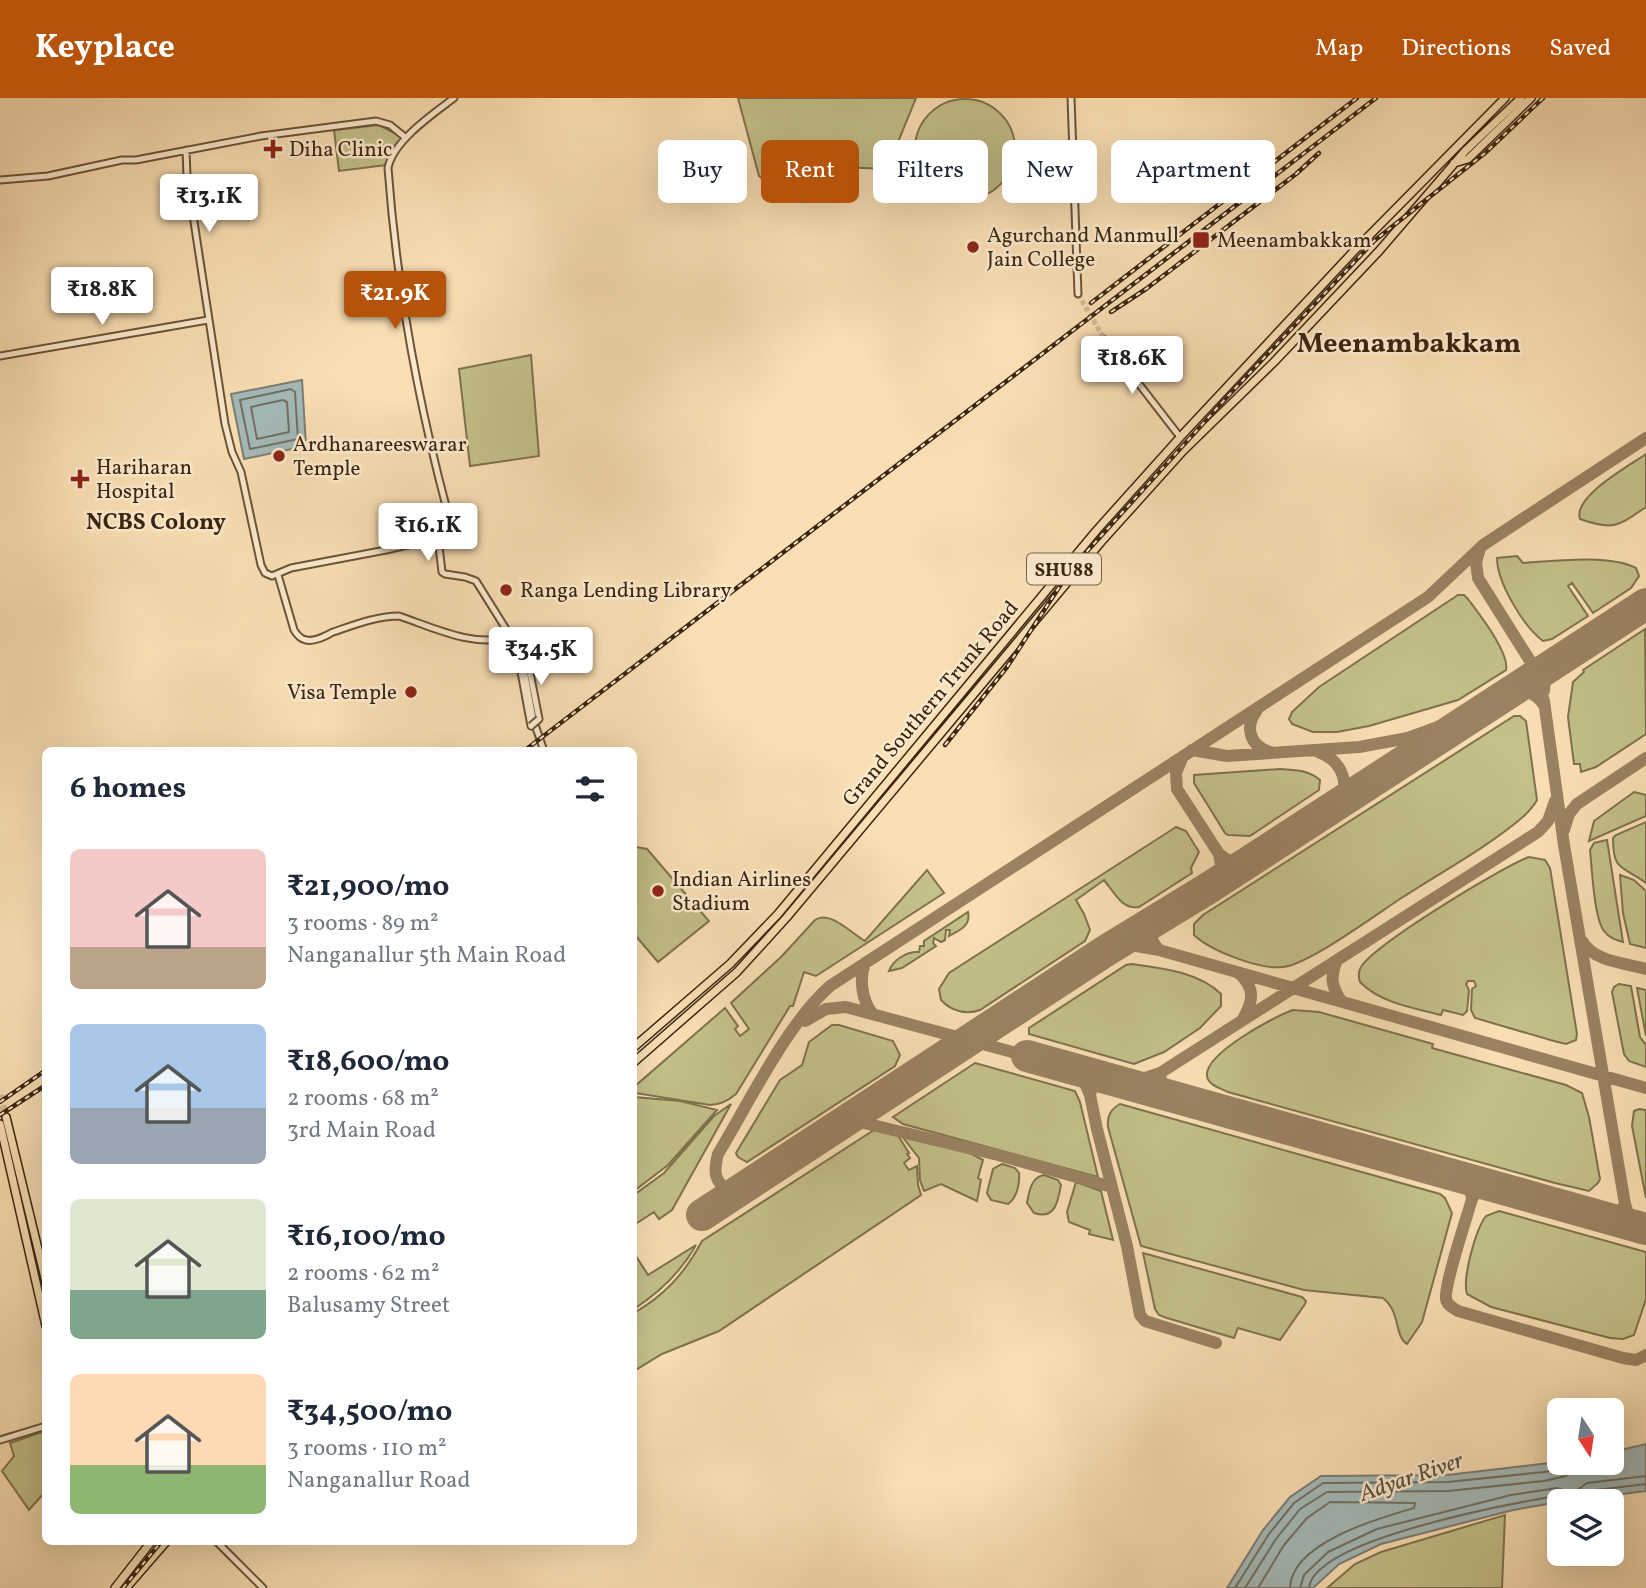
<!DOCTYPE html>
<html lang="en">
<head>
<meta charset="utf-8">
<style>
  :root { --surface:#fff; --page:#f6f6f7; --text:#1f2937; --muted:#747a83; --accent:#b45309 }
  body { margin:0; font-family:Vollkorn,serif; background:var(--page); color:var(--text); height:100vh; display:flex; flex-direction:column; font-size:26px; white-space:nowrap }
  * { box-sizing:border-box; margin:0 }
  p { font-size:23px; color:var(--muted) }
  .icon { flex:none; width:38px; height:38px; fill:none; stroke:currentColor; stroke-width:2; stroke-linecap:round; stroke-linejoin:round }
  .map { position:relative; flex:1; overflow:hidden }
  .drawer { position:absolute; left:42px; top:649px; width:595px; height:798px; display:flex; flex-direction:column; background:var(--surface); border-radius:10px; box-shadow:0 7px 28px #0002 }
  .drawer>* { flex:none }
  .banner { position:absolute; left:658px; top:42px; width:665px; height:63px; display:flex; gap:14px }
  .needle { width:46px; rotate:168deg }
  .tools { position:absolute; left:1547px; top:1300px; display:grid; gap:14px }
  .tools a { display:grid; place-items:center; width:77px; height:77px; border-radius:10px; background:var(--surface); box-shadow:0 7px 28px #0002; font-size:35px }
  .price { position:absolute; translate:-50% -60px; padding:0 16px; border-radius:7px; background:#fff; color:#222; font-size:23px; line-height:46px; filter:drop-shadow(0 2px 4px #0008) }
  .price::after { content:''; position:absolute; left:50%; top:42px; width:21px; height:16px; margin-left:-10px; background:inherit; clip-path:polygon(0 0,100% 0,50% 100%) }
  .price.current { background:var(--accent); color:#fff }
  ul { padding:0; list-style:none }
  li { display:flex; align-items:center; gap:21px; height:175px; padding:0 28px }
  li span { display:grid; place-items:center; flex:none; width:196px; height:140px; border-radius:10px; color:#555 }
  li>.icon { margin-inline-start:auto }
  span .icon { width:84px; height:84px; fill:#fffc; stroke-width:1 }
  li b { font-size:30px }
  h2 { display:flex; justify-content:space-between; align-items:center; height:84px; padding:0 28px; font-size:30px }
  .pill { padding:0 24px; border-radius:10px; background:var(--surface); box-shadow:0 7px 28px #0002; font-size:24px; line-height:63px }
  .pill.current { background:var(--accent); color:#fff }
  header { display:flex; align-items:center; gap:42px; box-sizing:border-box; height:98px; padding:0 35px; background:var(--accent); color:#fff }
  header strong { font-size:33px }
  nav { display:flex; gap:38px; margin-inline-start:auto; font-size:24px }
  .map>svg:first-child { display:block }
  .green { fill:#c3c08a; stroke:#7f724c; stroke-width:2 }
  .water { fill:#a4bab9; stroke:#7a7e75; stroke-width:2 }
  .lines { fill:none; stroke-linecap:round; stroke-linejoin:round }
  .shore { stroke:#707064; stroke-width:2 }
  .stream { stroke:#7a7e75; stroke-width:2 }
  .taxiway { stroke:#9a8262; stroke-width:12 }
  .runway { stroke:#9a8262; stroke-width:32 }
  .tertiary-tunnel { stroke:#d4ba93; stroke-width:5; stroke-dasharray:5 2.5; stroke-linecap:butt }
  .primary-tunnel { stroke:#d4ba93; stroke-width:7; stroke-dasharray:7 3.5; stroke-linecap:butt }
  .tertiary-casing { stroke:#6b5438; stroke-width:9 }
  .primary-casing { stroke:#3b250f; stroke-width:10 }
  .tertiary { stroke:#fceace; stroke-width:5 }
  .primary { stroke:#fadfb4; stroke-width:7 }
  .rail-casing { stroke:#3b250f; stroke-width:4.5 }
  .rail { stroke:#fceace; stroke-width:2; stroke-dasharray:5; stroke-linecap:butt }
  .tertiary-bridge-casing { stroke:#6b5438; stroke-width:9; stroke-linecap:butt }
  .tertiary-bridge { stroke:#fceace; stroke-width:5 }
  .poi-dot { fill:#8f2418; stroke:#fceace; stroke-width:2.5 }
  .labels { text-anchor:middle; stroke-width:5; stroke-linejoin:round; paint-order:stroke }
  .shield { fill:#fceace; stroke:#756048; stroke-width:2 }
  .shield-label { font-size:19px; font-weight:bold; fill:#3b250f }
  .poi-label { font-size:21px; fill:#3b250f; stroke:#fceace; text-anchor:start }
  .street-label { font-size:21px; fill:#3b250f; stroke:#fceace }
  .neighbourhood-label { font-size:23px; font-weight:bold; fill:#3b250f; stroke:#fceace }
  .water-label { font-size:23px; font-style:italic; fill:#5a5242; stroke:#fceace }
  .district-label { font-size:28px; font-weight:bold; fill:#3b250f; stroke:#fceace }
</style>
</head>
<body>
<header>
<strong>Keyplace</strong>
<nav><a>Map</a><a>Directions</a><a>Saved</a></nav>
</header>
<div class="map">
<svg width="1646" height="1490" viewBox="0 0 1646 1490">
  <rect width="100%" height="100%" fill="#fadfb4"/>
  <filter id="stains"><feTurbulence type="fractalNoise" baseFrequency=".00286" numOctaves="4"/><feColorMatrix values="0 0 0 0 .2 0 0 0 0 .09 0 0 0 0 .02 0 0 0 .5 -.17"/></filter>
  <radialGradient id="worn" r=".72"><stop offset=".6" stop-color="#630" stop-opacity="0"/><stop offset="1" stop-color="#630" stop-opacity=".3"/></radialGradient>
  <path class="green" d="M738 0H916L887 71 838 69 765 83 759 78Z
    M915 51a50 50 0 1 1 100 0a50 50 0 1 1-100 0Z
    M379 27 404 40 386 67 339 73 334 32Z
    M531 257 539 358 470 368 459 271Z
    M1646 356V409C1618 428 1614 433 1580 421 1572 399 1630 367 1646 356Z
    M1517 458 1523 465C1552 463 1610 456 1636 470L1639 478 1631 490 1593 515 1572 485 1568 488 1588 518 1552 541 1543 543C1523 528 1497 484 1497 460Z
    M1458 497H1464L1468 501C1479 516 1510 555 1506 572L1458 602 1369 628 1337 634H1313L1292 626 1289 621 1292 614 1319 589Z
    M1645 531 1646 636 1596 669 1581 674 1580 666H1574L1568 619 1573 584 1584 574 1583 572Z
    M1514 618H1520L1526 623 1537 702C1534 708 1529 713 1524 718 1488 749 1443 773 1403 799 1378 815 1310 866 1283 869 1260 872 1211 853 1194 837V826L1203 817Z
    M1280 671C1295 672 1309 672 1320 682L1319 692 1250 738 1228 737 1225 735 1194 685V677Z
    M1634 694 1646 697V718L1589 743 1594 723Z
    M1646 724V785C1623 767 1613 775 1613 740L1616 737Z
    M1176 729 1186 733 1199 754 1191 770 1192 775 1139 809C1122 812 1114 794 1104 782L1076 802 1084 816 1090 832 1085 843 980 912C966 917 951 913 941 902L939 891 949 875Z
    M1607 742 1623 844C1616 842 1609 840 1604 833 1594 820 1592 771 1590 752L1594 745Z
    M636 749 647 751 709 823 658 864 634 836V751Z
    M1529 759 1545 762 1550 770 1577 936 1576 942 1566 946 1554 943 1475 920 1471 912 1472 891 1476 888 1474 883H1468L1466 886 1469 892 1467 913 1463 917 1443 912 1441 917C1414 910 1380 905 1360 884 1358 878 1358 874 1361 869 1375 846 1502 769 1529 759Z
    M927 772 944 795 816 878 804 874 793 908H790L736 996C729 1002 721 1007 710 1007L635 995 634 989 725 910 738 928 735 931 740 938 749 931 731 905 781 859 815 822C830 812 851 835 865 843Z
    M1620 777 1634 782 1646 793V850L1630 846 1623 815Z
    M968 814C971 828 960 832 949 838L950 832H946L945 842 941 844 934 840 933 845 936 848 902 870 889 873C893 862 907 853 919 854L920 848H924V843Z
    M1132 866C1161 870 1199 874 1221 896V908L1200 930 1164 954 1134 966 1029 936V930L1126 867Z
    M1619 886 1631 888 1640 939 1646 947V969L1629 963 1624 956 1612 894 1614 889Z
    M1637 890 1646 892V938Z
    M1293 912 1319 914 1433 946 1432 950 1566 987 1582 995 1589 1019 1600 1081 1598 1085 1589 1093 1555 1085 1228 994C1220 990 1208 987 1207 978 1204 956 1275 918 1293 912Z
    M832 927H839L893 943 900 957 895 968 747 1064 738 1059 736 1055 780 982 802 967 809 944Z
    M975 965 1075 993 1080 1004 1098 1079 903 1026 893 1019Z
    M634 999 680 1003 717 1012 668 1067 634 1093Z
    M731 1006 672 1112 659 1121 654 1114 634 1127V1097L664 1075 714 1018Z
    M1120 1006 1440 1096 1445 1100 1452 1115 1422 1224 1407 1246C1394 1238 1401 1214 1383 1200L1304 1192 1141 1148 1108 1029C1107 1018 1110 1012 1120 1006Z
    M1639 1011 1646 1012V1100L1632 1028 1634 1013Z
    M874 1032 897 1036 909 1055 907 1056 910 1060 904 1065 909 1072 917 1068 918 1087 921 1097 719 1233 662 1256 634 1273V1215C665 1197 685 1175 702 1143Z
    M901 1037 972 1056 983 1062 978 1080 981 1082 977 1103 941 1086 924 1093 920 1082 919 1060Z
    M1002 1066 1015 1070 1019 1075C1020 1085 1017 1100 1008 1106L991 1102 987 1095 993 1071Z
    M1044 1077 1058 1082 1061 1087C1058 1104 1055 1122 1034 1115L1027 1105C1029 1094 1031 1079 1044 1077Z
    M1076 1084 1101 1093 1113 1142 1089 1136 1090 1132 1069 1124 1067 1114Z
    M1499 1113 1646 1154V1201L1634 1237 1623 1241 1610 1240 1491 1209 1467 1196C1462 1180 1476 1131 1486 1118Z
    M696 1147C681 1174 660 1194 634 1211V1155L648 1177Z
    M1143 1155 1302 1199 1306 1203 1305 1206 1280 1242 1238 1230 1234 1240 1167 1220 1159 1217 1155 1211Z
    M45 1333V1394L29 1412 2 1373 14 1358 10 1345Z
    M1505 1417 1502 1490H1327L1355 1466 1381 1454Z"/>
  <path class="water" d="M302 282 306 348 244 361 231 296Z
    M1646 1346V1393L1559 1404 1513 1412 1381 1446 1339 1466 1313 1490H1227L1263 1432 1290 1399 1321 1378 1447 1377 1559 1364 1612 1365V1354Z"/>
  <g class="lines">
    <path class="shore" d="M291 291 295 294 298 341 250 351 240 302Z
      M283 302 287 304 289 334 257 341 251 309Z
      M1582 1404 1583 1397 1588 1393 1646 1386
      M1235 1490 1269 1436 1294 1405 1323 1385 1448 1384 1544 1374 1561 1371 1566 1365
      M1245 1490 1276 1441 1300 1411 1327 1394 1448 1393 1544 1383 1566 1378 1572 1372 1575 1365
      M1258 1490 1284 1447 1307 1420 1330 1404 1415 1405 1414 1410C1379 1420 1291 1445 1290 1490
      M1300 1490 1304 1477 1328 1454 1377 1431 1511 1397 1557 1390 1573 1395 1587 1385 1646 1378
      M1309 1490C1314 1441 1514 1405 1557 1398L1565 1404"/>
    <path class="stream" d="M1646 1057V1063"/>
    <path class="taxiway" d="M1480 450 1476 464 1478 480 1532 566 1544 603 1564 747 1625 1106 1630 1122 1636 1128
      M1544 593 1545 581 1555 565
      M1508 595C1524 591 1534 593 1544 607
      M1257 612C1244 629 1250 648 1270 654
      M1192 652 1227 658 1359 649 1408 640 1460 621 1490 607
      M1318 654C1340 661 1348 681 1343 702
      M1183 658 1176 675 1177 691 1219 756 1232 765 1246 766
      M1564 732 1569 716 1577 706 1646 660
      M1219 756 1222 772 1220 783
      M1156 820C1149 833 1149 841 1159 852
      M1582 843C1594 864 1625 865 1646 871
      M1113 849 1131 847 1159 852 1646 990
      M1337 862C1330 879 1331 889 1342 904
      M865 865C859 881 862 902 872 915
      M1239 875C1255 890 1254 902 1243 921
      M805 923 826 911 846 909 1027 958
      M1072 970 1084 983 1090 997 1097 1031 1127 1148 1140 1217 1145 1223 1216 1245
      M1160 975 1162 989 1174 999
      M1120 984 1136 983 1160 975 1538 734 1548 723 1555 703
      M1090 997 1093 985 1101 979
      M847 1021 998 1057 1112 1089
      M1459 1079 1470 1090 1472 1101C1467 1119 1444 1187 1446 1201 1447 1207 1453 1210 1458 1213L1623 1260 1636 1262 1646 1257
      M740 1092H729C713 1084 714 1072 718 1056 749 1005 786 927 830 888L1428 499 1483 447 1646 340
      M1472 1101 1476 1095 1489 1087
      M1608 1120 1619 1117 1625 1106"/>
    <path class="runway" d="M1027 958 1646 1131
      M702 1117 1107 852 1207 791 1646 506"/>
    <path class="tertiary-tunnel" d="M1078 196 1105 242"/>
    <path class="primary-tunnel" d="M0 997 6 1019"/>
    <g class="tertiary-casing">
      <path id="tertiary" d="M1071 0 1078 196
        M186 52 187 78 225 326 232 354 241 374 261 467 265 475 272 478 291 470 386 452 438 440 453 434C420 315 397 193 388 70 393 43 433 16 454 0
        M0 82 48 78 122 62H136L261 38 376 23 390 27 406 40
        M1105 242 1180 339
        M0 258 208 222
        M438 440 442 474 445 476 465 479 476 483 521 555 533 621 544 653
        M278 477 294 532C297 537 300 541 306 542 315 544 325 538 333 534 354 527 377 518 399 518 432 529 474 550 509 539
        M510 540 520 543 527 559 539 621
        M512 546 518 558 531 628
        M0 1342 46 1328
        M217 1444 263 1490"/>
    </g>
    <g class="primary-casing">
      <path id="primary" d="M1454 65 1468 61 1531 0
        M634 949 730 866 778 816 1096 433 1183 336 1354 153 1505 0
        M634 964 737 874 787 819 1101 444 1183 353 1274 264 1379 153 1465 53 1521 0
        M6 1019 46 1184
        M0 1026 46 1228
        M115 1490 151 1444
        M126 1490 166 1444"/>
    </g>
    <use href="#tertiary" class="tertiary"/>
    <use href="#primary" class="primary"/>
    <g class="rail-casing">
      <path id="rail" d="M1091 205 1357 0
        M1111 214 1146 191 1296 76 1319 55
        M945 647 1007 569 1071 471 1228 298 1374 143 1485 55 1543 0
        M524 653 1376 0
        M0 1004 46 972
        M0 1017 46 987
        M123 1490 161 1444"/>
    </g>
    <use href="#rail" class="rail"/>
    <g class="tertiary-bridge-casing">
      <path id="tertiary-bridge" d="M531 628 539 621"/>
    </g>
    <use href="#tertiary-bridge" class="tertiary-bridge"/>
  </g>
  <g class="poi-dot">
    <path d="M269.5 40.5h7v7h7v7h-7v7h-7v-7h-7v-7h7z"/>
    <rect x="1192" y="133" width="18" height="18" rx="3.5"/>
    <circle cx="973" cy="149" r="7"/>
    <circle cx="279" cy="358" r="7"/>
    <path d="M76.5 370.5h7v7h7v7h-7v7h-7v-7h-7v-7h7z"/>
    <circle cx="506" cy="492" r="7"/>
    <circle cx="411" cy="594" r="7"/>
    <circle cx="658" cy="793" r="7"/>
  </g>
  <g class="labels">
    <rect class="shield" x="1027" y="455.5" width="74" height="31" rx="5"/>
    <g class="shield-label">
      <text x="1064" y="478">SHU88</text>
    </g>
    <g class="poi-label">
      <text x="289" y="58">Diha Clinic</text>
      <text x="987" y="144">Agurchand Manmull<tspan x="987" dy="24">Jain College</tspan></text>
      <text x="1217" y="149">Meenambakkam</text>
      <text x="293" y="353">Ardhanareeswarar<tspan x="293" dy="24">Temple</tspan></text>
      <text x="96" y="376">Hariharan<tspan x="96" dy="24">Hospital</tspan></text>
      <text x="520" y="499">Ranga Lending Library</text>
      <text x="397" y="601" text-anchor="end">Visa Temple</text>
      <text x="672" y="788">Indian Airlines<tspan x="672" dy="24">Stadium</tspan></text>
    </g>
    <g class="street-label">
      <text transform="translate(930 605) rotate(-50)" y="7">Grand Southern Trunk Road</text>
    </g>
    <g class="neighbourhood-label">
      <text x="156" y="431">NCBS Colony</text>
    </g>
    <g class="water-label">
      <text transform="translate(1411 1378) rotate(-19)" y="8">Adyar River</text>
    </g>
    <g class="district-label">
      <text x="1409" y="254">Meenambakkam</text>
    </g>
  </g>
  <rect width="100%" height="100%" filter="url(#stains)"/>
  <rect width="100%" height="100%" fill="url(#worn)"/>
</svg>
<div class="tools">
<a><svg class="needle" viewBox="-14 -14 28 28"><path d="M0-13l5 13h-10z" fill="#e53935"/><path d="M0 13l5-13h-10z" fill="#747a83"/></svg></a>
<a><svg class="icon" aria-label="layers" viewBox="0 0 24 24"><path d="M12 4l9 5-9 5-9-5zM3 14l9 5 9-5"/></svg></a>
</div>
<b class="price" style="left:209px;top:136px">₹13.1K</b>
<b class="price" style="left:102px;top:229px">₹18.8K</b>
<b class="price current" style="left:395px;top:233px">₹21.9K</b>
<b class="price" style="left:1132px;top:298px">₹18.6K</b>
<b class="price" style="left:428px;top:465px">₹16.1K</b>
<b class="price" style="left:541px;top:589px">₹34.5K</b>
<div class="banner">
<a class="pill">Buy</a>
<a class="pill current">Rent</a>
<a class="pill">Filters</a>
<a class="pill">New</a>
<a class="pill">Apartment</a>
</div>
<section class="drawer">
<h2>6 homes<svg class="icon" aria-label="filters" viewBox="0 0 24 24"><path d="M4 7h16M4 17h16"/><circle cx="9" cy="7" r="2"/><circle cx="15" cy="17" r="2"/></svg></h2>
<ul>
<li><span style="background:linear-gradient(#f6c9c9 70%,#b9a48a 0)"><svg class="icon" aria-label="home" viewBox="0 0 24 24"><path d="M3 11l9-7 9 7M6 9v11h12V9"/></svg></span><div><b>₹21,900/mo</b><p>3 rooms · 89 m²</p><p>Nanganallur 5th Main Road</p></div></li>
<li><span style="background:linear-gradient(#a9c7e8 60%,#9aa5b1 0)"><svg class="icon" aria-label="home" viewBox="0 0 24 24"><path d="M3 11l9-7 9 7M6 9v11h12V9"/></svg></span><div><b>₹18,600/mo</b><p>2 rooms · 68 m²</p><p>3rd Main Road</p></div></li>
<li><span style="background:linear-gradient(#dfe7d0 65%,#7fa58c 0)"><svg class="icon" aria-label="home" viewBox="0 0 24 24"><path d="M3 11l9-7 9 7M6 9v11h12V9"/></svg></span><div><b>₹16,100/mo</b><p>2 rooms · 62 m²</p><p>Balusamy Street</p></div></li>
<li><span style="background:linear-gradient(#ffd9b3 65%,#8fb573 0)"><svg class="icon" aria-label="home" viewBox="0 0 24 24"><path d="M3 11l9-7 9 7M6 9v11h12V9"/></svg></span><div><b>₹34,500/mo</b><p>3 rooms · 110 m²</p><p>Nanganallur Road</p></div></li>
</ul>
</section>
</div>
</body>
</html>
